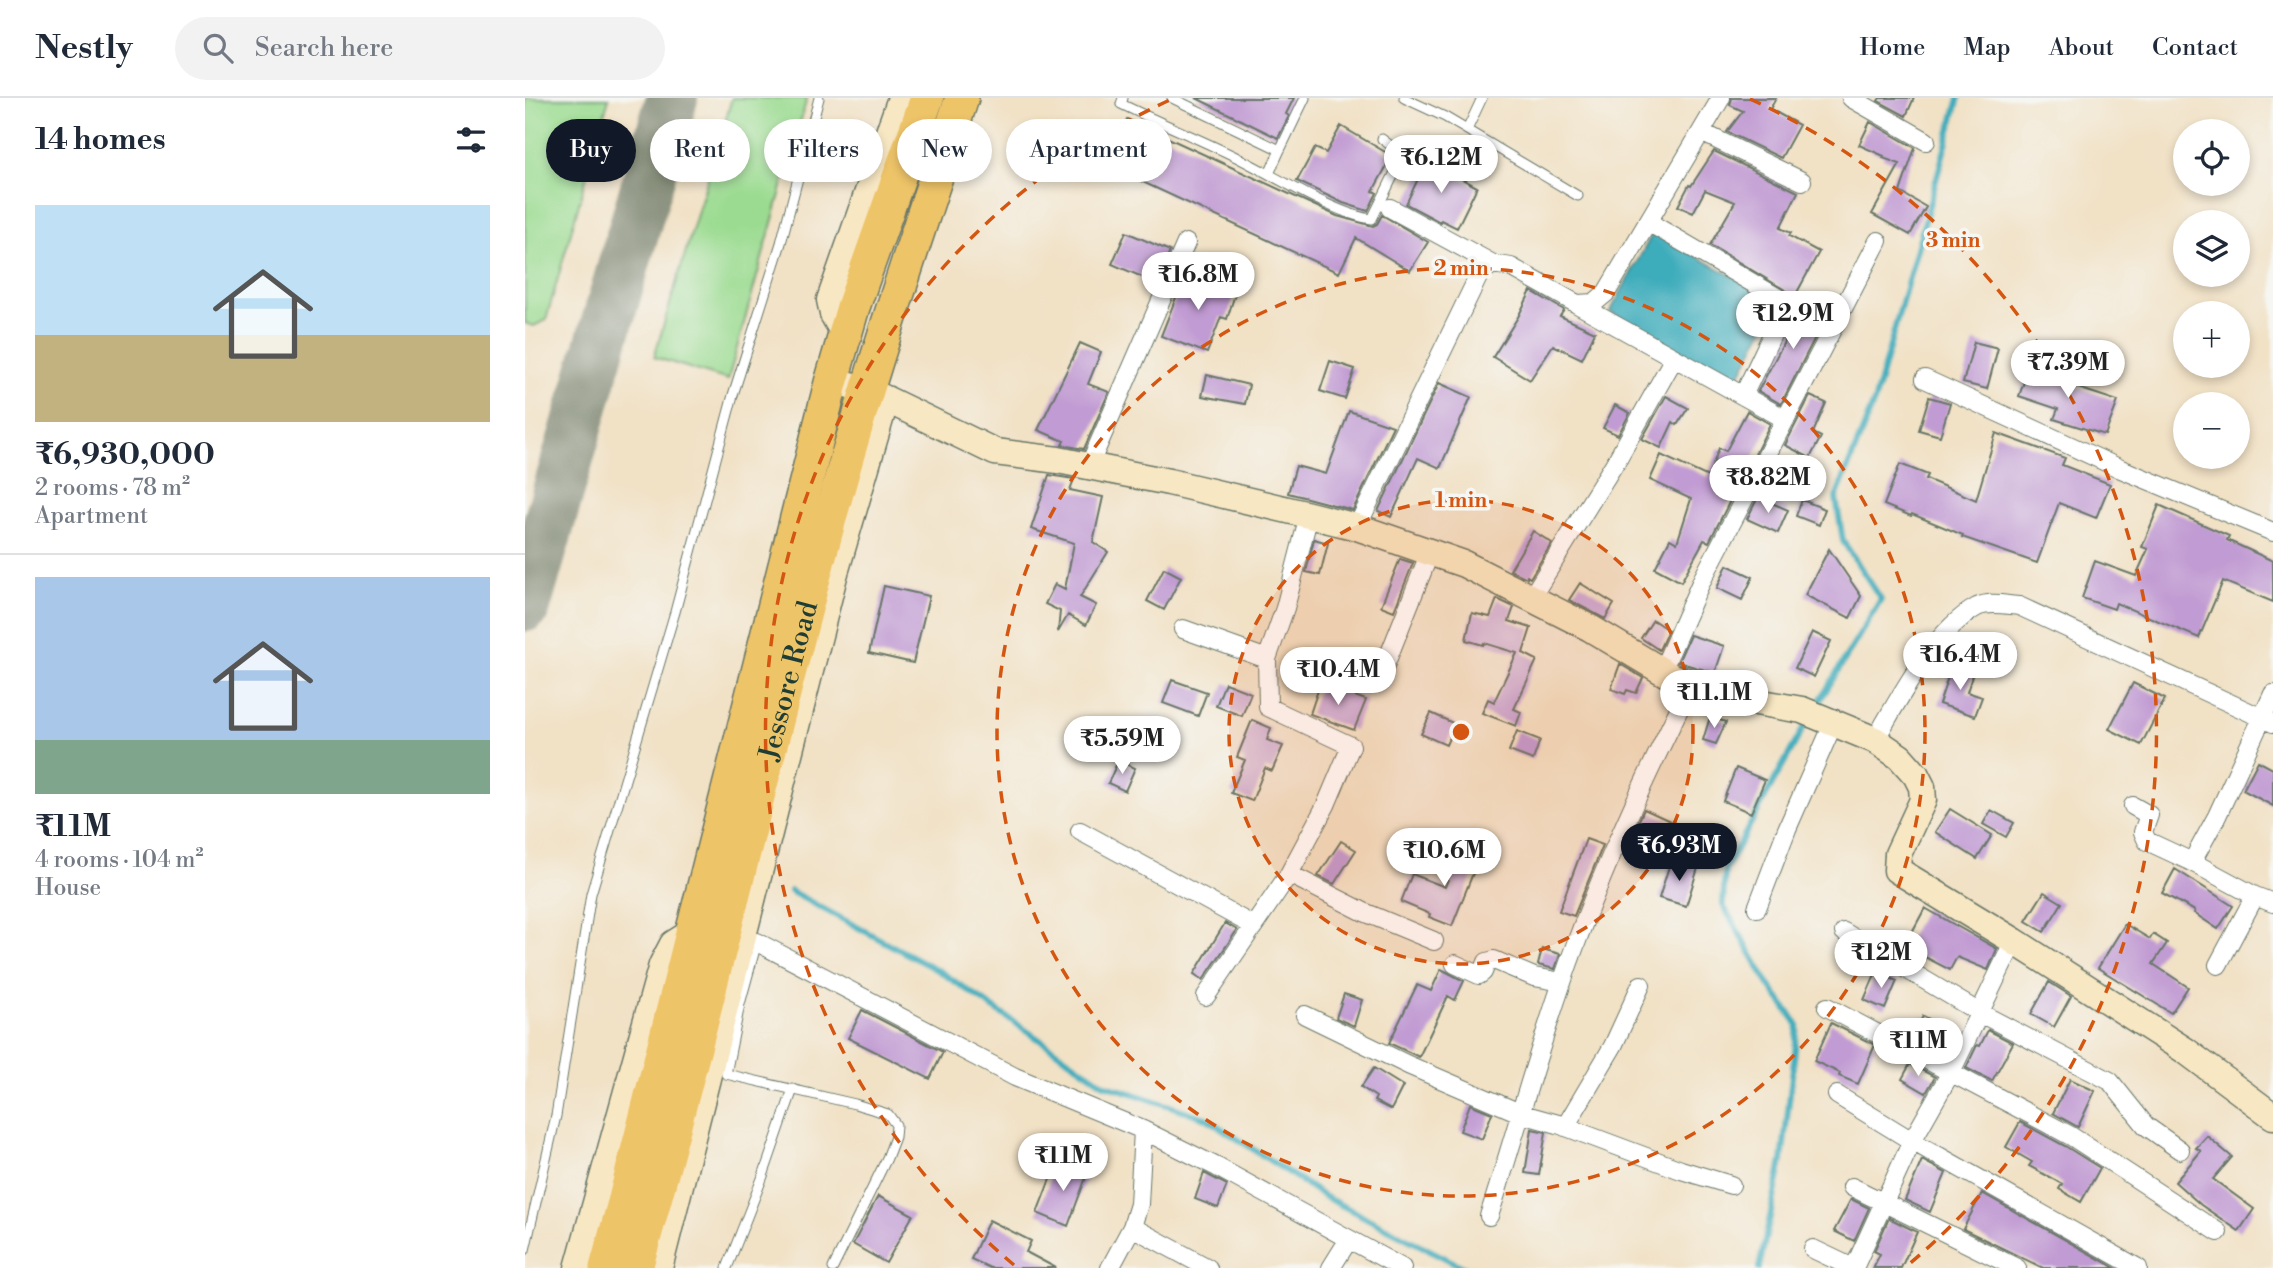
<!DOCTYPE html>
<html lang="en">
<head>
<meta charset="utf-8">
<style>
  :root { --surface:#fff; --page:#f2f2f3; --text:#1f2937; --muted:#747a83; --line:#e0e1e3; --accent:#111827 }
  body { margin:0; font-family:"Libre Bodoni",serif; background:var(--page); color:var(--text); height:100vh; display:flex; flex-direction:column; font-size:26px; white-space:nowrap }
  * { box-sizing:border-box; margin:0 }
  p { font-size:23px; color:var(--muted) }
  .icon { flex:none; width:38px; height:38px; fill:none; stroke:currentColor; stroke-width:2; stroke-linecap:round; stroke-linejoin:round }
  .map { position:relative; flex:1; overflow:hidden }
  .sheet { display:flex; flex-direction:column; background:var(--surface); width:525px }
  .sheet>* { flex:none }
  .guide { position:absolute; left:21px; top:21px; width:665px; height:63px; display:flex; gap:14px }
  .buttons { position:absolute; left:1648px; top:21px; display:grid; gap:14px }
  .buttons a { display:grid; place-items:center; width:77px; height:77px; border-radius:50%; background:var(--surface); box-shadow:0 4px 10px #0003; font-size:35px }
  .price { position:absolute; translate:-50% -60px; padding:0 16px; border-radius:24px; background:#fff; color:#222; font-size:23px; line-height:46px; filter:drop-shadow(0 2px 4px #0008) }
  .price::after { content:''; position:absolute; left:50%; top:42px; width:21px; height:16px; margin-left:-10px; background:inherit; clip-path:polygon(0 0,100% 0,50% 100%) }
  .price.active { background:var(--accent); color:#fff }
  ul { padding:0; list-style:none }
  li { display:grid; align-content:center; gap:14px; height:371px; padding:0 35px }
  li+li { border-top:2px solid var(--line) }
  li span { display:grid; place-items:center; height:217px; border-radius:0px; color:#555 }
  li>.icon { margin-inline-start:auto }
  span .icon { width:126px; height:126px; fill:#fffc; stroke-width:1 }
  li b { font-size:30px }
  h2 { display:flex; justify-content:space-between; align-items:center; height:84px; padding:0 35px; font-size:30px }
  .tag { padding:0 24px; border-radius:32px; background:var(--surface); box-shadow:0 4px 10px #0003; font-size:24px; line-height:63px }
  .tag.active { background:var(--accent); color:#fff }
  header { display:flex; align-items:center; gap:42px; box-sizing:border-box; height:98px; padding:0 35px; background:var(--surface); border-bottom:2px solid var(--line) }
  header strong { font-size:33px }
  nav { display:flex; gap:38px; margin-inline-start:auto; font-size:24px }
  .search { width:490px; height:63px; background:var(--page); display:flex; align-items:center; gap:18px; box-sizing:border-box; padding:0 24px; border-radius:38px; color:var(--muted); font-size:26px }
  main { display:flex; flex:1; min-height:0 }
  .map>svg:first-child { display:block }
  .green { fill:#9bdb91; stroke:#5d8c62; stroke-width:2 }
  .water { fill:#3dacbb; stroke:#2e7478; stroke-width:2 }
  .lines { fill:none; stroke-linecap:round; stroke-linejoin:round }
  .stream { stroke:#3dacbb; stroke-width:6 }
  .taxiway { stroke:#888f7c; stroke-width:52 }
  .building { fill:#c19bd3 }
  .lane-casing { stroke:#687667; stroke-width:11 }
  .street-casing { stroke:#687667; stroke-width:20 }
  .secondary-casing { stroke:#687667; stroke-width:29 }
  .highway-casing { stroke:#687667; stroke-width:36 }
  .lane { stroke:#fff; stroke-width:9 }
  .street { stroke:#fff; stroke-width:18 }
  .secondary { stroke:#f8e7c3; stroke-width:26 }
  .highway { stroke:#eec469; stroke-width:33 }
  .ring { fill:none; stroke:#d45610; stroke-width:3.5; stroke-dasharray:12 9 }
  .labels { text-anchor:middle; stroke-width:7; stroke-linejoin:round; paint-order:stroke }
  .street-label { font-size:28px; fill:#1f3d34; stroke:#f6f6f2 }
  .centre { fill:#d45610; stroke:#f6f6f2; stroke-width:3.5 }
  .ring-label { font-size:21px; text-anchor:middle; font-weight:bold; fill:#d45610; stroke:#f6f6f2; stroke-width:7; stroke-linejoin:round; paint-order:stroke }
</style>
</head>
<body>
<header>
<strong>Nestly</strong>
<div class="search"><svg class="icon" aria-label="search" viewBox="0 0 24 24"><circle cx="10" cy="10" r="6"/><path d="M15 15l6 6"/></svg>Search here</div>
<nav><a>Home</a><a>Map</a><a>About</a><a>Contact</a></nav>
</header>
<main>
<section class="sheet">
<h2>14 homes<svg class="icon" aria-label="filters" viewBox="0 0 24 24"><path d="M4 7h16M4 17h16"/><circle cx="9" cy="7" r="2"/><circle cx="15" cy="17" r="2"/></svg></h2>
<ul>
<li><span style="background:linear-gradient(#bfe0f5 60%,#c2b280 0)"><svg class="icon" aria-label="home" viewBox="0 0 24 24"><path d="M3 11l9-7 9 7M6 9v11h12V9"/></svg></span><div><b>₹6,930,000</b><p>2 rooms · 78 m²</p><p>Apartment</p></div></li>
<li><span style="background:linear-gradient(#a9c7e8 75%,#7fa58c 0)"><svg class="icon" aria-label="home" viewBox="0 0 24 24"><path d="M3 11l9-7 9 7M6 9v11h12V9"/></svg></span><div><b>₹11M</b><p>4 rooms · 104 m²</p><p>House</p></div></li>
</ul>
</section>
<div class="map">
<svg width="1748" height="1170" viewBox="0 0 1748 1170">
  <rect width="100%" height="100%" fill="#f6f6f2"/>
  <filter id="ink" filterUnits="userSpaceOnUse"><feTurbulence type="fractalNoise" baseFrequency=".0143" numOctaves="2"/><feDisplacementMap in="SourceGraphic" scale="14" xChannelSelector="R" yChannelSelector="G"/><feConvolveMatrix kernelMatrix="1 2 1 2 8 2 1 2 1" color-interpolation-filters="sRGB"/></filter>
  <filter id="wash" filterUnits="userSpaceOnUse"><feTurbulence type="fractalNoise" baseFrequency=".00686" numOctaves="4" result="noise"/><feDisplacementMap in="SourceGraphic" scale="28" xChannelSelector="R" yChannelSelector="G"/><feGaussianBlur stdDeviation="1.57" result="paint"/><feColorMatrix in="noise" values="0 0 0 0 0 0 0 0 0 0 0 0 0 0 0 0 0 1.4 0 .05"/><feComposite in="paint" operator="in"/></filter>
  <g filter="url(#wash)">
    <rect width="100%" height="100%" fill="#f1e1c5"/>
    <path class="green" d="M0 0H84L21 222 9 228 0 225Z
      M207 0H282L203 282 129 259Z"/>
    <path class="water" d="M1128 134 1253 203 1210 286 1085 214Z"/>
    <g class="lines">
      <path class="stream" d="M1290 611 1356 501 1318 443 1311 400 1350 301 1434 0
        M265 793 416 874 579 986 681 1020 800 1099 940 1170
        M1234 1170 1257 1063 1273 927 1244 887 1198 807 1200 772 1284 620"/>
      <path class="taxiway" d="M0 508 147 0"/>
    </g>
    <g id="blocks">
      <path class="building" d="M671 0H769L761 16 764 18 753 40Z
        M1207 0H1251L1245 11 1274 27 1256 60 1202 34 1218 13 1205 7Z
        M1355 0H1389L1381 18 1353 3Z
        M602 21 812 118 848 128 852 126 857 117 903 144 885 173 831 140 814 175 581 67Z
        M1345 24 1390 50 1375 94 1401 109 1385 137 1347 116 1375 66 1358 60 1359 58 1334 47Z
        M816 28 867 58 848 93 852 95 843 113 818 105 772 83 790 50 801 55Z
        M1189 53 1273 94 1255 130 1266 135 1264 138 1294 154 1270 198 1185 147 1210 104 1180 92 1168 115 1153 108 1164 87 1166 88Z
        M902 62 952 89 932 130 916 122 915 124 881 106Z
        M601 134 645 153 631 185 587 166Z
        M661 174 712 190 702 221 696 219 682 255 636 238Z
        M1006 193 1039 212 1035 218 1070 234 1057 261 1028 247 1005 282 968 259 993 219Z
        M1272 200 1302 216 1256 306 1233 293 1266 231 1263 230 1272 210Z
        M1449 244 1473 250 1462 291 1438 285Z
        M555 245 576 254 563 286 584 294 559 351 537 347 539 343 513 332Z
        M805 263 830 271 820 301 795 293Z
        M1506 264 1535 274 1532 283 1593 303 1580 337 1529 321 1533 311 1494 298Z
        M682 277 724 287 720 306 677 298Z
        M914 285 946 299 915 370 893 360 866 419 853 413Z
        M1141 298 1163 310 1152 327 1148 324 1136 350 1117 341Z
        M1285 298 1301 305 1288 335 1296 339 1285 360 1260 347Z
        M1404 299 1425 305 1415 338 1394 332Z
        M1090 307 1105 315 1093 337 1078 330Z
        M824 313 868 328 828 412 763 395 771 368 801 376Z
        M1222 313 1245 326 1227 362 1220 359 1209 388 1212 389 1184 444 1179 442 1156 484 1130 470 1145 441 1152 445 1166 401 1125 382 1136 357 1183 379 1194 350 1201 353Z
        M1471 335 1540 360 1537 367 1585 386 1571 420 1534 405 1512 465 1437 439 1438 437 1387 416 1386 418 1359 407 1375 366 1403 377 1401 381 1451 402Z
        M524 377 549 381 545 392 578 399 568 444 583 454 555 499 571 507 561 527 543 517 533 534 535 513 520 506 530 486 540 491 549 445 506 431Z
        M1233 399 1263 412 1253 435 1222 421Z
        M1277 402 1300 411 1294 427 1271 418Z
        M1634 407 1704 438 1702 442 1748 463V504L1698 483 1674 540 1591 505 1589 511 1557 500 1570 463 1611 478 1623 451 1617 449Z
        M1008 433 1027 445 1005 480 1002 478V480L985 472Z
        M789 441 803 445 795 477 781 474Z
        M1304 451 1336 498 1325 520 1280 497Z
        M875 461 888 465 869 513 856 508Z
        M1202 467 1228 479 1217 502 1192 490Z
        M639 470 656 479 639 512 622 503Z
        M1055 485 1089 506 1080 521 1044 502Z
        M359 488 404 498 388 565 344 555Z
        M972 501 989 509 984 523 1006 530 998 555 1012 562 989 611 996 614 991 628 957 615 963 601 969 604 992 555 959 545 958 547 941 542 947 515 965 519Z
        M1128 522 1143 532 1134 552 1116 540Z
        M1287 534 1306 543 1289 579 1270 570Z
        M1165 537 1199 548 1190 575 1153 564Z
        M1095 566 1118 580 1111 595 1102 592 1100 596 1086 591Z
        M1427 567 1448 575 1442 594 1457 599 1450 618 1414 606Z
        M647 582 682 594 673 618 638 605Z
        M700 585 726 595 717 618 691 608Z
        M1608 585 1640 601 1616 647 1584 631Z
        M795 586 841 602 829 632 785 616Z
        M906 615 930 626 921 647 896 636Z
        M1185 619 1201 624 1191 646 1178 642Z
        M727 622 746 630 742 642 758 648 747 673 740 670 727 703 706 695 720 662 712 659Z
        M992 633 1015 642 1008 662 984 653Z
        M593 663 610 670 600 693 583 685Z
        M1733 663 1748 671V708L1718 692Z
        M1211 670 1240 682 1226 715 1198 703Z
        M1119 711 1156 728 1144 753 1108 736Z
        M1425 711 1467 737 1452 761 1410 734Z
        M1466 712 1489 725 1481 739 1458 726Z
        M1061 741 1078 747 1049 818 1034 813Z
        M816 743 831 752 809 786 793 778Z
        M938 743 958 750 927 828 904 819 905 816 876 804 887 776 920 789Z
        M1146 762 1173 770 1161 808 1134 800Z
        M1650 771 1708 808 1693 831 1669 815 1670 813 1637 795Z
        M1519 794 1537 805 1519 834 1501 823Z
        M1400 810 1472 851 1463 872 1432 859 1425 872 1400 859 1399 862 1378 851Z
        M700 825 712 832 678 882 669 876Z
        M1600 826 1625 841 1628 836 1642 845 1628 866 1663 889 1646 915 1573 870Z
        M1017 851 1035 856 1030 871 1013 867Z
        M916 871 939 883 930 902 923 898 894 959 864 945 892 887 906 893Z
        M1351 874 1372 883 1360 911 1339 902Z
        M1524 884 1546 898 1529 929 1506 916Z
        M819 896 837 902 829 928 811 920Z
        M337 912 418 954 405 981 323 940Z
        M1398 918 1432 936 1421 959 1386 941Z
        M1306 925 1350 947 1333 986 1314 978 1315 975 1289 963Z
        M1463 932 1488 945 1467 983 1441 970 1452 947 1455 948Z
        M1385 966 1410 979 1401 995 1377 981Z
        M849 970 878 988 866 1012 849 1003 851 999 836 989Z
        M1545 981 1570 993 1553 1029 1528 1015Z
        M945 1006 967 1015 957 1041 935 1033Z
        M1495 1024 1540 1048 1575 1070 1556 1104 1534 1091 1537 1086 1504 1068 1507 1064 1481 1049Z
        M1007 1031 1021 1034 1014 1077 1000 1075Z
        M1682 1038 1707 1059 1688 1081 1729 1111 1714 1133 1676 1107 1650 1084 1676 1053 1671 1050Z
        M1397 1062 1421 1075 1405 1114 1380 1102Z
        M532 1063 563 1074 543 1128 512 1115Z
        M679 1075 702 1087 693 1110 670 1101Z
        M1457 1095 1590 1170H1518L1438 1131Z
        M353 1098 388 1117 361 1165 328 1146Z
        M1326 1101 1344 1110 1329 1143 1309 1133Z
        M1364 1120 1392 1134 1376 1170H1348L1355 1156 1349 1153Z
        M464 1122 506 1143 501 1154 531 1170H465L446 1161Z"/>
    </g>
  </g>
  <g filter="url(#ink)">
    <use href="#blocks" fill-opacity="0" stroke="#687667" stroke-width="2"/>
    <g class="lines">
      <g class="lane-casing">
        <path id="lane" d="M598 0 596 6C633 24 672 40 709 58 745 75 811 117 847 121L876 62 874 54 857 41
          M647 0 755 52 780 0
          M879 0 920 19 1053 98
          M942 32 957 0
          M744 76 755 52
          M232 844 215 906 201 976 330 1006 363 1016 371 1027 370 1039 362 1060 308 1170
          M0 1152 31 1018 66 796 150 514 208 297 256 145 294 0
          M202 1170 238 1078 268 991"/>
      </g>
      <g class="street-casing">
        <path id="street" d="M1326 0 1401 43
          M1176 34 1277 83
          M865 110 968 166
          M1123 124 1262 205 1218 298
          M1052 206 1260 321
          M1400 281 1596 371 1748 434
          M564 368 661 145
          M832 429 955 175 968 166 986 169 1052 206 1069 205 1081 195 1196 0
          M1006 500 1093 360 1149 260
          M658 531 742 561 760 510 784 417
          M1137 573 1177 482 1353 143
          M857 575 905 454
          M1350 642C1374 601 1409 532 1452 509 1464 503 1481 507 1494 508L1748 625
          M1608 708 1624 717 1618 734 1622 743 1667 764
          M555 733 729 828
          M764 776 839 814 909 843
          M1730 798 1748 805
          M1232 810 1262 731 1309 624
          M1319 834 1455 915 1585 983 1621 1028 1655 1052
          M207 847 216 848 232 844 490 979 618 1032 692 1069 877 1170
          M930 866 954 877 958 874 962 864 969 862 1009 879 1037 884
          M1693 867 1730 798 1667 764 1692 718 1748 596
          M681 898 764 776 801 707 826 648 743 609 742 561
          M1302 909 1546 1038 1693 1134
          M780 917 883 967 997 1016 1033 1026 1156 1072 1206 1087
          M1312 997 1387 1043 1613 1170
          M1040 1029 1088 948 1116 887
          M1327 1089 1492 1170
          M964 1118C993 1028 1017 936 1050 848 1083 758 1124 671 1167 585
          M607 1129 683 1170
          M1288 1151 1328 1170
          M585 1170 607 1129 614 1106 618 1032
          M806 1170 824 1141
          M1329 1170 1387 1043 1426 974 1489 843"/>
      </g>
      <g class="secondary-casing">
        <path id="secondary" d="M320 237 308 216 305 202 376 0
          M307 282 342 292 470 354 533 362 644 384 784 417 832 429 939 466 1065 530 1147 579 1231 604 1277 612 1350 642 1375 659 1391 677 1397 689 1398 702 1373 756 1372 772 1489 843 1661 953 1748 1018
          M53 1170 137 867 148 846 167 834
          M134 1170 309 478 361 301"/>
      </g>
      <g class="highway-casing">
        <g id="highway">
          <path d="M81 1170 100 1101 306 285 328 209 402 0"/>
          <path id="s1" d="M111 1170C182 919 238 665 307 413 345 274 392 137 437 0"/>
        </g>
      </g>
      <use href="#lane" class="lane"/>
      <use href="#street" class="street"/>
      <use href="#secondary" class="secondary"/>
      <use href="#highway" class="highway"/>
    </g>
  </g>
  <circle cx="936" cy="634" r="232" fill="#d45610" fill-opacity=".12"/>
  <g class="ring">
    <circle cx="936" cy="634" r="232"/>
    <circle cx="936" cy="634" r="464"/>
    <path d="M489 1167A696 696 0 0 1 647 1M1225 1A696 696 0 0 1 1383 1167"/>
  </g>
  <g class="labels">
    <g class="street-label">
      <text dy="10" stroke="none"><textPath href="#s1" startOffset="607">Jessore Road</textPath></text>
    </g>
  </g>
  <circle cx="936" cy="634" r="10" class="centre"/>
  <g class="ring-label">
    <text x="1428" y="149">3 min</text>
    <text x="936" y="177">2 min</text>
    <text x="936" y="409">1 min</text>
  </g>
</svg>
<div class="buttons">
<a><svg class="icon" aria-label="locate" viewBox="0 0 24 24"><circle cx="12" cy="12" r="6"/><path d="M12 2v4M12 18v4M2 12h4M18 12h4"/></svg></a>
<a><svg class="icon" aria-label="layers" viewBox="0 0 24 24"><path d="M12 4l9 5-9 5-9-5zM3 14l9 5 9-5"/></svg></a>
<a>+</a>
<a>−</a>
</div>
<b class="price" style="left:916px;top:97px">₹6.12M</b>
<b class="price" style="left:673px;top:214px">₹16.8M</b>
<b class="price" style="left:1268px;top:253px">₹12.9M</b>
<b class="price" style="left:1543px;top:302px">₹7.39M</b>
<b class="price" style="left:1243px;top:417px">₹8.82M</b>
<b class="price" style="left:1435px;top:594px">₹16.4M</b>
<b class="price" style="left:813px;top:609px">₹10.4M</b>
<b class="price" style="left:1189px;top:632px">₹11.1M</b>
<b class="price" style="left:597px;top:678px">₹5.59M</b>
<b class="price active" style="left:1154px;top:785px">₹6.93M</b>
<b class="price" style="left:919px;top:790px">₹10.6M</b>
<b class="price" style="left:1356px;top:892px">₹12M</b>
<b class="price" style="left:1393px;top:980px">₹11M</b>
<b class="price" style="left:538px;top:1095px">₹11M</b>
<div class="guide">
<a class="tag active">Buy</a>
<a class="tag">Rent</a>
<a class="tag">Filters</a>
<a class="tag">New</a>
<a class="tag">Apartment</a>
</div>
</div>
</main>
</body>
</html>
